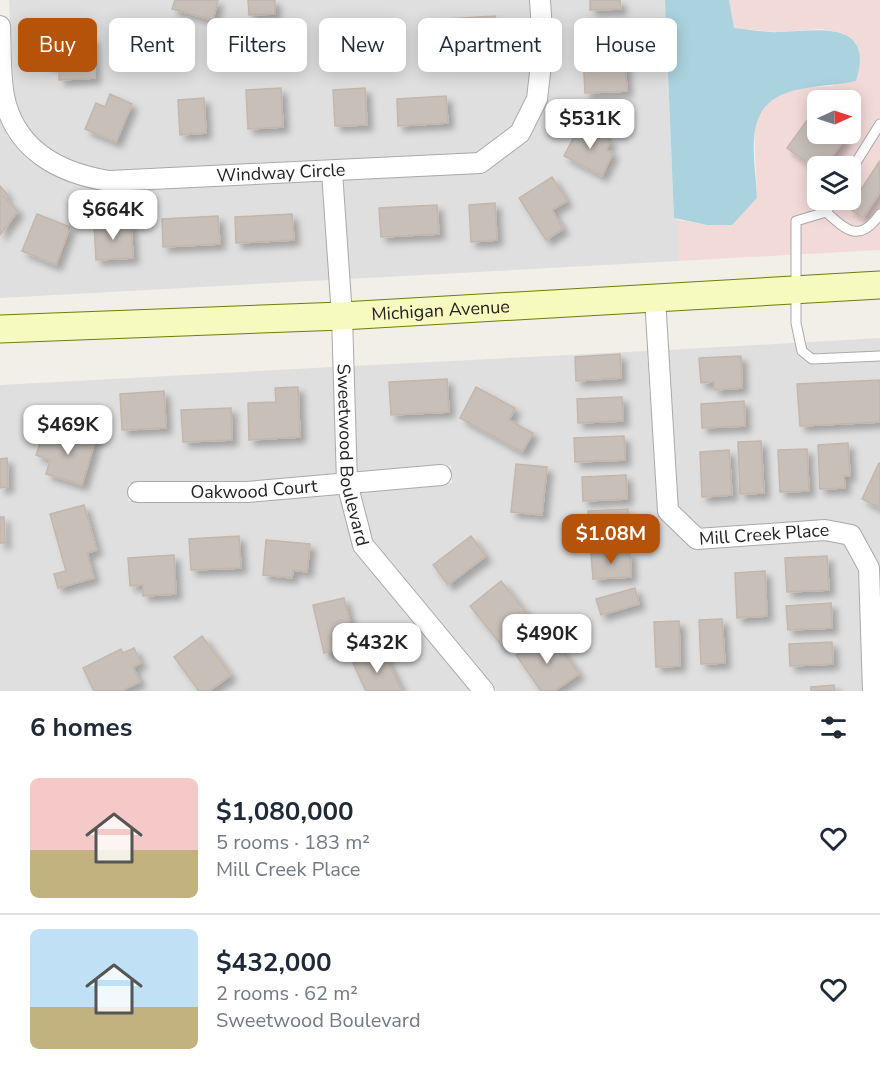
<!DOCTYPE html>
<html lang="en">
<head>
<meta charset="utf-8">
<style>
  :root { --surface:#fff; --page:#f2f2f3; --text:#1f2937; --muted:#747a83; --line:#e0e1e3; --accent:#b45309 }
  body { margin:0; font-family:"Nunito Sans",sans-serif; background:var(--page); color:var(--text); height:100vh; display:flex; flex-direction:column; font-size:22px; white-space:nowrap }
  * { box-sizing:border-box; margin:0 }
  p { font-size:20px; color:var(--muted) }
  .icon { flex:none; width:33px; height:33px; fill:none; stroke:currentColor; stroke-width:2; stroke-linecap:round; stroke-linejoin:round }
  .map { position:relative; height:691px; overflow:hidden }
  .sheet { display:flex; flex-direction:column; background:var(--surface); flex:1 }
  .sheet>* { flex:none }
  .guide { position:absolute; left:18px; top:18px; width:844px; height:54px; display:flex; gap:12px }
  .needle { width:39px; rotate:87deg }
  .buttons { position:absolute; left:807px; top:90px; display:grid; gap:12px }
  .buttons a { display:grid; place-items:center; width:54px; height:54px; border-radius:9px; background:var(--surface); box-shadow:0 3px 15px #0003; font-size:30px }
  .price { position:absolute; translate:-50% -51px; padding:0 14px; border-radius:12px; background:#fff; color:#222; font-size:20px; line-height:39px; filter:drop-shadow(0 2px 3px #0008) }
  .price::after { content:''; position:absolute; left:50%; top:36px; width:18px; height:14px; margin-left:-9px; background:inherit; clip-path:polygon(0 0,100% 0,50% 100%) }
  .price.on { background:var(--accent); color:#fff }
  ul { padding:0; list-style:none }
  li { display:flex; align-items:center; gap:18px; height:150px; padding:0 30px }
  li+li { border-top:2px solid var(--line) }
  li span { display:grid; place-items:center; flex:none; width:168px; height:120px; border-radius:9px; color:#555 }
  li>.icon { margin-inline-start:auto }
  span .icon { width:72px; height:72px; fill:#fffc; stroke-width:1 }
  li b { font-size:26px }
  h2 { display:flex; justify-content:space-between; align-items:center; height:72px; padding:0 30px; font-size:26px }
  .tag { padding:0 21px; border-radius:9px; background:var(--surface); box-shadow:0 3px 15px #0003; font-size:21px; line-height:54px }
  .tag.on { background:var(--accent); color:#fff }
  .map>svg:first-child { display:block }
  .residential { fill:#e0dfdf }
  .commercial { fill:#f2dad9; fill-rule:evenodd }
  .water { fill:#aad3df }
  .building { fill:#c7bfb8; stroke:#c4b6ab; stroke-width:1.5; filter:url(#shadow) }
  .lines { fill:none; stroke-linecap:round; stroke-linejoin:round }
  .service-casing { stroke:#a9a9a9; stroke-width:11 }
  .minor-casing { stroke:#a9a9a9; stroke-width:22 }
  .secondary-casing { stroke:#707d05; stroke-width:29 }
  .service { stroke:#fff; stroke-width:9 }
  .minor { stroke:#fff; stroke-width:20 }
  .secondary { stroke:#f7fabf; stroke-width:27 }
  .labels { text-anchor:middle; stroke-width:4.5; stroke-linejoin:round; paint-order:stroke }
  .street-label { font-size:18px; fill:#222; stroke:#fff }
</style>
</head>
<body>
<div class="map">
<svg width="880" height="691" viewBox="0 0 880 691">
  <defs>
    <filter id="shadow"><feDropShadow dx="5.5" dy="5.5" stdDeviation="3" flood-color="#0004"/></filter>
  </defs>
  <rect width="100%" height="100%" fill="#f2efe9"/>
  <path class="residential" d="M9 0H530L533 47 527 97 511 128 476 154 110 172 83 167 52 153 24 124 14 95Z
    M550 0H665L674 218 678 220V261L349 279 343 180 481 172 546 100 553 48Z
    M0 115 7 135 37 166 75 184 107 190 323 181 329 280 0 298Z
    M880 338V593L878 564 860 531 853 526 702 530 678 507 667 350Z
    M647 351 658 512 661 517 690 545 824 539 844 543 859 570 863 691H497L372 541 359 491 452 483 451 466 357 473 353 366Z
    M333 367 337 475 247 483 128 484V501H247L339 492 355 550 471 691H0V385Z"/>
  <path class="commercial" d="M729 0H880V250L678 261V220L707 225 757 198 754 124 764 104 776 95 801 88 833 86 857 43 843 33 821 29 777 32 733 28ZM818 100H850V134H818ZM818 166H850V200H818Z"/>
  <path class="water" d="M665 0H729L734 28C749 29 765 33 780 32 820 30 875 20 856 81 838 85 819 85 801 89 739 100 755 151 757 198L732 225H707L674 218Z"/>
  <path class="building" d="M175 0H218L213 20 172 9Z
    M248 0H275V14L249 15Z
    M590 0H620L621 9 590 10Z
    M495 16 496 32 485 33 486 58 458 60V47L448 48 446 19Z
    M93 37 95 78 59 80V65H46L45 40Z
    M624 50 627 91 585 93 583 52Z
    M281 88 283 127 248 129 246 90Z
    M365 88 367 125 335 126 333 90Z
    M110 94 132 104 116 142 85 129 96 103 105 107Z
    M446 96 448 123 398 126 397 99Z
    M204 98 206 133 180 135 178 100Z
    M813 112 818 116V134H842L846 137 825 166H818V171L787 148Z
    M581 123 611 140 606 150 613 153 602 176 564 156Z
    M879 162 880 192 863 218 849 208Z
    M552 177 567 201 552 210 563 229 546 240 519 198Z
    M0 186 7 194 4 197 18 211 0 235Z
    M495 203 497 240 471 242 469 205Z
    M437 205 439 234 381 237 379 208Z
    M37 214 70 227 56 265 22 251Z
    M292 214 294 240 236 243 235 217Z
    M218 216 220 244 163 247 162 219Z
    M131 223 133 258 96 260 94 225Z
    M620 354 621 378 576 381 575 357Z
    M741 356 742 388 714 390V382L701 383 699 358Z
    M447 379 449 412 391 415 389 382Z
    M880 380V422L800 426 797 384Z
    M298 387 300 437 249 440 248 403 276 402 275 388Z
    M476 387 515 408 509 420 533 433 522 452 460 418Z
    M164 391 166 428 122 430 120 394Z
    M622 397 623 421 578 423 577 399Z
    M744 401 745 426 702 428 701 404Z
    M231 408 232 440 183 442 181 410Z
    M72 430 96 438 82 485 46 474 50 460 36 455 43 435 68 443Z
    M624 436 625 460 575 462 574 438Z
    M761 441 764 493 740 494 738 442Z
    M848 443 850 476H844L845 488 820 489 818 445Z
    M807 449 809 491 780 492 778 450Z
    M729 450 732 495 702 497 700 452Z
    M7 458 8 487 0 488V459Z
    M879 463H880V508L862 499Z
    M516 464 547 467 542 515 511 512Z
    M626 475 627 499 583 501 582 477Z
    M84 505 97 550 87 553 94 578 58 588 54 574 66 571 50 514Z
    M628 509 629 538 590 540 588 511Z
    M0 517H4L5 543H0Z
    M239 536 241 568 191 570 189 539Z
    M471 536 486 556 448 585 433 565Z
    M266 540 310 544 307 572 293 570 292 578 263 575Z
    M630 552 631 577 593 579 591 554Z
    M174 555 176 594 143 596V585L130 586 128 558Z
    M827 556 829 590 787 592 785 558Z
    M765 571 767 616 737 618 735 573Z
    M501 581 533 621 502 646 470 606Z
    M635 588 639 604 601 615 596 599Z
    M344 598 356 646 324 653 313 605Z
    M831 603 832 628 788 630 786 606Z
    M722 619 725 663 701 664 699 620Z
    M679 621 680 666 656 667 654 622Z
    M546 635 555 648 559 645 579 674 554 691H541L516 655Z
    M202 636 231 675 209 691H199L174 657Z
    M832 642 833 664 790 666 789 644Z
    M134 648 141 663 133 667 140 682 121 691H94L83 668 121 649 123 653Z
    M382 650 402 691H366L353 663Z
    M834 685 835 691H811V687Z"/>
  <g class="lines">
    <g class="service-casing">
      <path id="service" d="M850 172 880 124
        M834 200 826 212 796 221V323L802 351 812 359 880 356
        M826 212C847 231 860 243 880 214"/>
    </g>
    <g class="minor-casing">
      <g id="minor">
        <path id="s1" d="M0 26C1 49 0 74 4 96 15 150 59 173 109 181L480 163 520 133 537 99 543 47 540 0"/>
        <path id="s2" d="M332 172 342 316 347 483 363 545 484 691"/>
        <path id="s3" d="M655 298 668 511 697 539 825 530 851 535 869 568 873 691"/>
        <path id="s4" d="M138 492H247L441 475"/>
      </g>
    </g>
    <g class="secondary-casing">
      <g id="secondary">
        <path id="s5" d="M0 329 342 316 880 285"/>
      </g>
    </g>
    <use href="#service" class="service"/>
    <use href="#minor" class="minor"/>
    <use href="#secondary" class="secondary"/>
  </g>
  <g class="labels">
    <g class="street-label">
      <text dy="6" stroke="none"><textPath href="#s1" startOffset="387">Windway Circle</textPath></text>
      <text dy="6" stroke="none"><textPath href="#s5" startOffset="441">Michigan Avenue</textPath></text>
      <text dy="6" stroke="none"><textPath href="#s2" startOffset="284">Sweetwood Boulevard</textPath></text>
      <text dy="6" stroke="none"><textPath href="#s4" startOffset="116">Oakwood Court</textPath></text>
      <text dy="6" stroke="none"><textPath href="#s3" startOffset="321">Mill Creek Place</textPath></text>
    </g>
  </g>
</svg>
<div class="buttons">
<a><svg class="needle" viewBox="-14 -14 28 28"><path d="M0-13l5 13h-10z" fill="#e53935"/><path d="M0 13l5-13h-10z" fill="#747a83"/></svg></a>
<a><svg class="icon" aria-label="layers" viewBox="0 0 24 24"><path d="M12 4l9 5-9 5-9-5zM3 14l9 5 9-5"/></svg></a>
</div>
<b class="price" style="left:590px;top:150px">$531K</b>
<b class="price" style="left:113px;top:241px">$664K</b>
<b class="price" style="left:68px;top:456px">$469K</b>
<b class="price on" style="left:611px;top:565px">$1.08M</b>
<b class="price" style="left:547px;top:665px">$490K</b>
<b class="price" style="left:377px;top:674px">$432K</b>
<div class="guide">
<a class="tag on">Buy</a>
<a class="tag">Rent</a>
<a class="tag">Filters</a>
<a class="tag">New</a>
<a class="tag">Apartment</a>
<a class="tag">House</a>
</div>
</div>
<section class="sheet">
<h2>6 homes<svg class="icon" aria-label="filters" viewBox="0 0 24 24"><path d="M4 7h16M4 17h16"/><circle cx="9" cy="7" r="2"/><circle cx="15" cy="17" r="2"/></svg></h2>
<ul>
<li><span style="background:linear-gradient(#f6c9c9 60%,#c2b280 0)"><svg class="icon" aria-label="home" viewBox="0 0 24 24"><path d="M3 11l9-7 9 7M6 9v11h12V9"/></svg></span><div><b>$1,080,000</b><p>5 rooms · 183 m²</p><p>Mill Creek Place</p></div><svg class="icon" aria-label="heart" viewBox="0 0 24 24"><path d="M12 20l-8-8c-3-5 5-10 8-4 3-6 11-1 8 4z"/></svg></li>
<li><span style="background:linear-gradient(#bfe0f5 65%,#c2b280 0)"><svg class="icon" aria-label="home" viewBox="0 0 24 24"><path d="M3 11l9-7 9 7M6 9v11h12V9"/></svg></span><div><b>$432,000</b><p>2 rooms · 62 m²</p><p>Sweetwood Boulevard</p></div><svg class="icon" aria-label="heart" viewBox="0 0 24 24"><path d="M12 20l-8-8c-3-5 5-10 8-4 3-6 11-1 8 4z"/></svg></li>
</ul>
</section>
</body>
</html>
